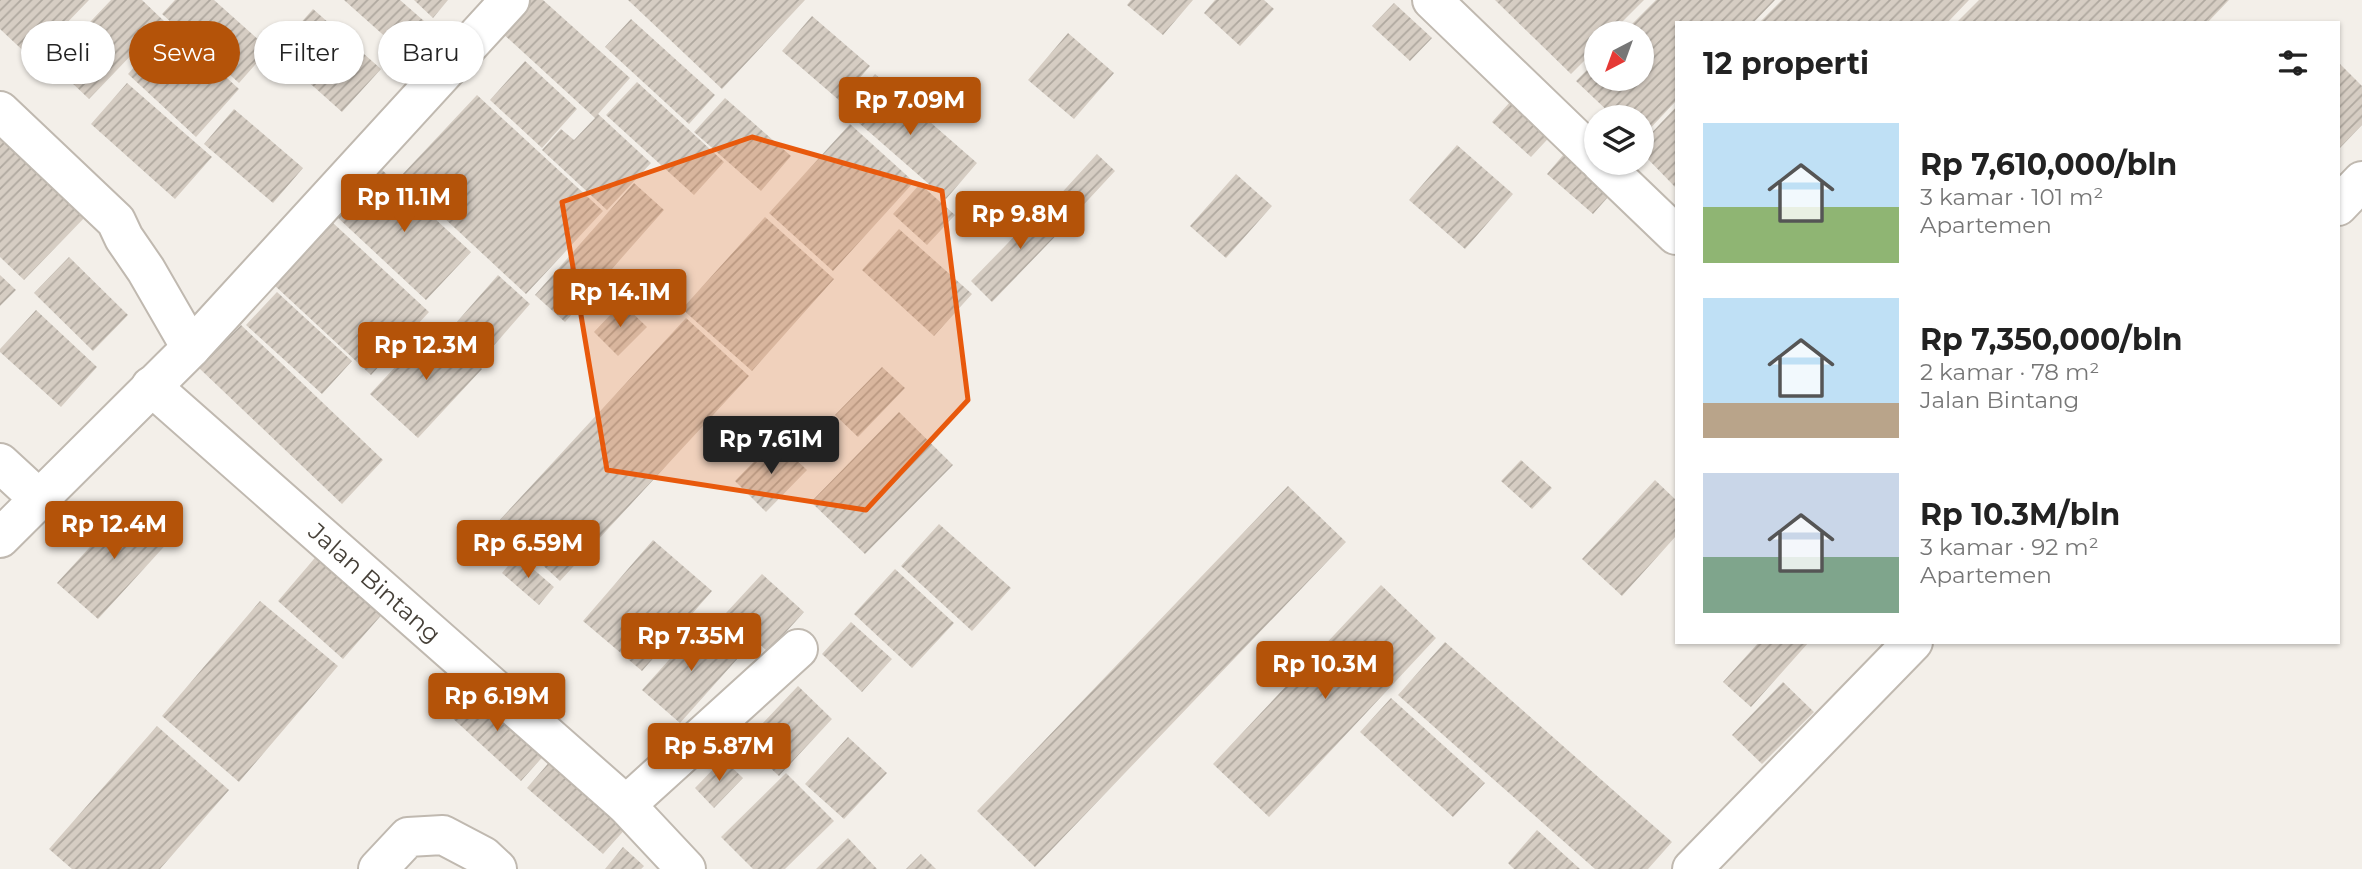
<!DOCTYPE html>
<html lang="id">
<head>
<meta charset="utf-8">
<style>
  :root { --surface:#fff; --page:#f2f2f2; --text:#222; --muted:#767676; --accent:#b45309 }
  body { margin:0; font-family:Montserrat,sans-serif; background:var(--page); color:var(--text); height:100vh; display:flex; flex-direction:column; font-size:26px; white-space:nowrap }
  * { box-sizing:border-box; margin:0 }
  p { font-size:23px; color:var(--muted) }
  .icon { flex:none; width:38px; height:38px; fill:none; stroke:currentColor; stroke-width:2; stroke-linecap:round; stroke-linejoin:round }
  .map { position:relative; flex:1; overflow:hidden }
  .side { position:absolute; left:1675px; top:21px; width:665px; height:623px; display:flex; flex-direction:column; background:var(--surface); border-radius:0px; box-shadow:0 2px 5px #0004 }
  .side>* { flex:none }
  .guide { position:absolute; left:21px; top:21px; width:665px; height:63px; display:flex; gap:14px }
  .needle { width:46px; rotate:221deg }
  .buttons { position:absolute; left:1584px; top:21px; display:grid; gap:14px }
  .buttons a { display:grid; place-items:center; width:70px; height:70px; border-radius:50%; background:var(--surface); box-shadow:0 2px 5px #0004; font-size:35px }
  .price { position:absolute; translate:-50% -60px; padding:0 16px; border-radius:7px; background:var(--accent); color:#fff; font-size:23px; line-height:46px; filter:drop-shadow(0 2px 4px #0008) }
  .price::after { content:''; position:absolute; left:50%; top:42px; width:21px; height:16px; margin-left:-10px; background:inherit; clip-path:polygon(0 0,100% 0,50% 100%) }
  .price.on { background:#222; color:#fff }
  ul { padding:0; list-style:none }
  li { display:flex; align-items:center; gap:21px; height:175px; padding:0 28px }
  li span { display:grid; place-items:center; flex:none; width:196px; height:140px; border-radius:0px; color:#555 }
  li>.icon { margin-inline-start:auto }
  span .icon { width:84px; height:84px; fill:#fffc; stroke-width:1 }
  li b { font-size:30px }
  h2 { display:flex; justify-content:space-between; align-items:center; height:84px; padding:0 28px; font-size:30px }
  .pill { padding:0 24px; border-radius:32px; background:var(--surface); box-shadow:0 2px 5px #0004; font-size:24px; line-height:63px }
  .pill.on { background:var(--accent); color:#fff }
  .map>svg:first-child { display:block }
  .building { fill:url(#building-hatch) }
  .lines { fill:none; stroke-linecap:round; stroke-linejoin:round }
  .minor-casing { stroke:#c0b9b0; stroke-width:42 }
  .minor { stroke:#fff; stroke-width:38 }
  .marked { fill:#e8590c; fill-opacity:0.2; stroke:#e8590c; stroke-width:5; stroke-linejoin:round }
  .labels { text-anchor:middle; stroke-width:7; stroke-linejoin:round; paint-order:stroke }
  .street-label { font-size:24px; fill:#464038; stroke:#fff }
</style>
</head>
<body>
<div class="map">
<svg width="2362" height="869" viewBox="0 0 2362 869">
  <defs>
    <pattern id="building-hatch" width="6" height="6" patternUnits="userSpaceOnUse" patternTransform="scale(1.75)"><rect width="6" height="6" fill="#d6cdc3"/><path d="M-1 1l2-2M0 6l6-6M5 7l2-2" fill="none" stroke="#afa89f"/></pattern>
  </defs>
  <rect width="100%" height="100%" fill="#f3efe9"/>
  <path class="building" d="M0 0H89L32 59 0 29Z
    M111 0H142L164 21 89 99 51 63Z
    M175 0H214L269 49 239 83 162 14Z
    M344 0H400L424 21 399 49Z
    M414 0H448L433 18Z
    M527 0H543L630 78 598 114 651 163 607 210 542 150 561 129 574 140 595 118 500 31Z
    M628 0H805L722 89Z
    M1131 0H1193L1163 35 1127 5Z
    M1215 0H1264L1274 9 1240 46 1204 13Z
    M1495 0H1644L1611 33H1596V49L1571 74Z
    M1656 0H1775L1753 23H1676V101L1642 137V117H1614L1576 81 1596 61V79H1642V33H1623Z
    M1782 0H1969L1947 23H1759Z
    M1979 0H2229L2207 23H1956Z
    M1394 3 1432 38 1410 61 1372 26Z
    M313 9 381 69 342 112 275 52Z
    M812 16 870 66 840 101 782 51Z
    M631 19 715 95 689 124 605 47Z
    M171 27 239 89 196 137 128 74Z
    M1068 33 1114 73 1074 119 1028 80Z
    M389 49 419 75 409 87 379 60Z
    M525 61 577 109 542 148 490 100Z
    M2338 62 2362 86V125L2338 150Z
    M875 74 977 163 946 199 844 110Z
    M637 82 724 162 694 195 606 115Z
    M127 83 212 157 175 199 91 124Z
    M1518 93 1557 129 1531 157 1492 122Z
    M477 95 603 211 526 294 400 177Z
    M725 98 791 156 761 191 694 132Z
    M1676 107V188L1642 153V143Z
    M234 109 303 168 273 203 204 144Z
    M850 124 914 182 833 271 769 213Z
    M0 130 88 214 24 280 0 257Z
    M1457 145 1513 194 1465 249 1409 200Z
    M1569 148 1616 188 1593 214 1547 174Z
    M1097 154 1115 171 1075 214 1057 198Z
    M381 169 471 252 426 300 336 216Z
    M1236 174 1272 206 1226 258 1190 226Z
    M634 183 664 210 565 322 535 295Z
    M920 184 955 215 927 245 893 214Z
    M1049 201 1070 221 992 302 971 281Z
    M765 217 834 279 752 371 682 309Z
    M332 222 429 312 371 375 273 284Z
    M899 229 972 294 934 336 862 270Z
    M69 257 128 315 93 351 34 293Z
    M0 275 16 290 0 306Z
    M498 275 530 304 489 351 456 323Z
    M277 292 352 361 322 394 246 325Z
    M622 303 647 327 618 356 594 332Z
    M36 310 97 367 61 407 0 352V349Z
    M686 318 749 376 560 581 497 523Z
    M241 325 383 460 342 504 199 368Z
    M434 325 482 369 418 438 370 394Z
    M882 367 905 388 858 437 835 415Z
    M899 412 953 465 865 554 811 502Z
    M775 440 807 470 766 512 735 481Z
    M1521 460 1552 488 1532 509 1501 481Z
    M1655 480 1676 500V536L1622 596 1582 559Z
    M1288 486 1346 542 1035 867 977 811Z
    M131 502 171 539 98 619 57 583Z
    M939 524 1011 588 972 631 901 566Z
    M653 540 712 591 642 671 583 621Z
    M326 545 392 603 343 659 278 601Z
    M517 555 554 587 539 605 502 573Z
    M895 569 954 623 912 668 854 614Z
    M762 574 804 612 768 652 726 613Z
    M1381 585 1436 638 1269 817 1213 764Z
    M260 601 338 666 239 782 162 716Z
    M851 622 892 659 862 692 822 654Z
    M702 623 739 657 680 723 642 690Z
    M1445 642 1672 842 1648 869H1595L1398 695Z
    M1759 642H1809L1751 707 1723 682Z
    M1783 682 1814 712 1762 764 1732 735Z
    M473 686 547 752 521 781 448 714Z
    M798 686 832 719 779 776 744 743Z
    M1391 698 1485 783 1453 817 1360 732Z
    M157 726 229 790 160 869H72L49 849Z
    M848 737 887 773 844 819 805 784Z
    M552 759 628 826 603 854 527 788Z
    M723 759 743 778 714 808 695 788Z
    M786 773 834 821 785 869H753L721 837Z
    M1537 830 1580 869H1514L1508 863Z
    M848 838 877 869H816Z
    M623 847 644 866 641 869H605Z
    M921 854 936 869H906Z"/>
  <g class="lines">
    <g class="minor-casing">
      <g id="minor">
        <path d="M1432 0 1596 158"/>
        <path d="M0 111 116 221 124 238 146 270 191 348"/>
        <path d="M1601 163 1676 235"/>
        <path d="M2338 206 2362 181"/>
        <path id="s1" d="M151 386 626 805 686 869"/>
        <path d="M0 463 38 498"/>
        <path d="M0 538 191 348 510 0"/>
        <path d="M626 805 798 649"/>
        <path d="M378 869 408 837 443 835 483 856 497 869"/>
        <path d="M1692 869 1913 642"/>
      </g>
    </g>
    <use href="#minor" class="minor"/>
  </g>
  <path class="marked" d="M752 137 942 191 968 400 866 510 607 470 562 202Z"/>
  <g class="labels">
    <g class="street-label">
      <text dy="8" stroke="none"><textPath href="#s1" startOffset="298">Jalan Bintang</textPath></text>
    </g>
  </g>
</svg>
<div class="buttons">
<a><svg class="needle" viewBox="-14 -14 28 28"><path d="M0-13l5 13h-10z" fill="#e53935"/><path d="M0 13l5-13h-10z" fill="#767676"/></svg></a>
<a><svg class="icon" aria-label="layers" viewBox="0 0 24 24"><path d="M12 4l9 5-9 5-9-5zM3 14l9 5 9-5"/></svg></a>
</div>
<b class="price" style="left:910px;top:137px">Rp 7.09M</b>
<b class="price" style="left:404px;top:234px">Rp 11.1M</b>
<b class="price" style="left:1020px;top:251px">Rp 9.8M</b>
<b class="price" style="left:620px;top:329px">Rp 14.1M</b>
<b class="price" style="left:426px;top:382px">Rp 12.3M</b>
<b class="price on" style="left:771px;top:476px">Rp 7.61M</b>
<b class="price" style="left:114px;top:561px">Rp 12.4M</b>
<b class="price" style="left:528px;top:580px">Rp 6.59M</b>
<b class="price" style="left:691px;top:673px">Rp 7.35M</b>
<b class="price" style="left:1325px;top:701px">Rp 10.3M</b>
<b class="price" style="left:497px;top:733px">Rp 6.19M</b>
<b class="price" style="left:719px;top:783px">Rp 5.87M</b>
<div class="guide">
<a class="pill">Beli</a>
<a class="pill on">Sewa</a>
<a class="pill">Filter</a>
<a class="pill">Baru</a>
</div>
<section class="side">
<h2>12 properti<svg class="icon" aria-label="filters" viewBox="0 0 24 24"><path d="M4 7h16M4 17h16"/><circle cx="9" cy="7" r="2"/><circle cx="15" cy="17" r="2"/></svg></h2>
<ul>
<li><span style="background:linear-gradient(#bfe0f5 60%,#8fb573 0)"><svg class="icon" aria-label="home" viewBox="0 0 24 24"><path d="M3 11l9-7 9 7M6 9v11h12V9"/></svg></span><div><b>Rp 7,610,000/bln</b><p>3 kamar · 101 m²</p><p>Apartemen</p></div></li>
<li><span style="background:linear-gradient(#bfe0f5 75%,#b9a48a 0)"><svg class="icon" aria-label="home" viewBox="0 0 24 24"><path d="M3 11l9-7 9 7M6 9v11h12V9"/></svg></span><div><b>Rp 7,350,000/bln</b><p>2 kamar · 78 m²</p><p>Jalan Bintang</p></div></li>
<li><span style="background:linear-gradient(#c9d6e8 60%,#7fa58c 0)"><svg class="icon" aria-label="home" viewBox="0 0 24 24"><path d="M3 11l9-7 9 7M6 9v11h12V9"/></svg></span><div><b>Rp 10.3M/bln</b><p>3 kamar · 92 m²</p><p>Apartemen</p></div></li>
</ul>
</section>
</div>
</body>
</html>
